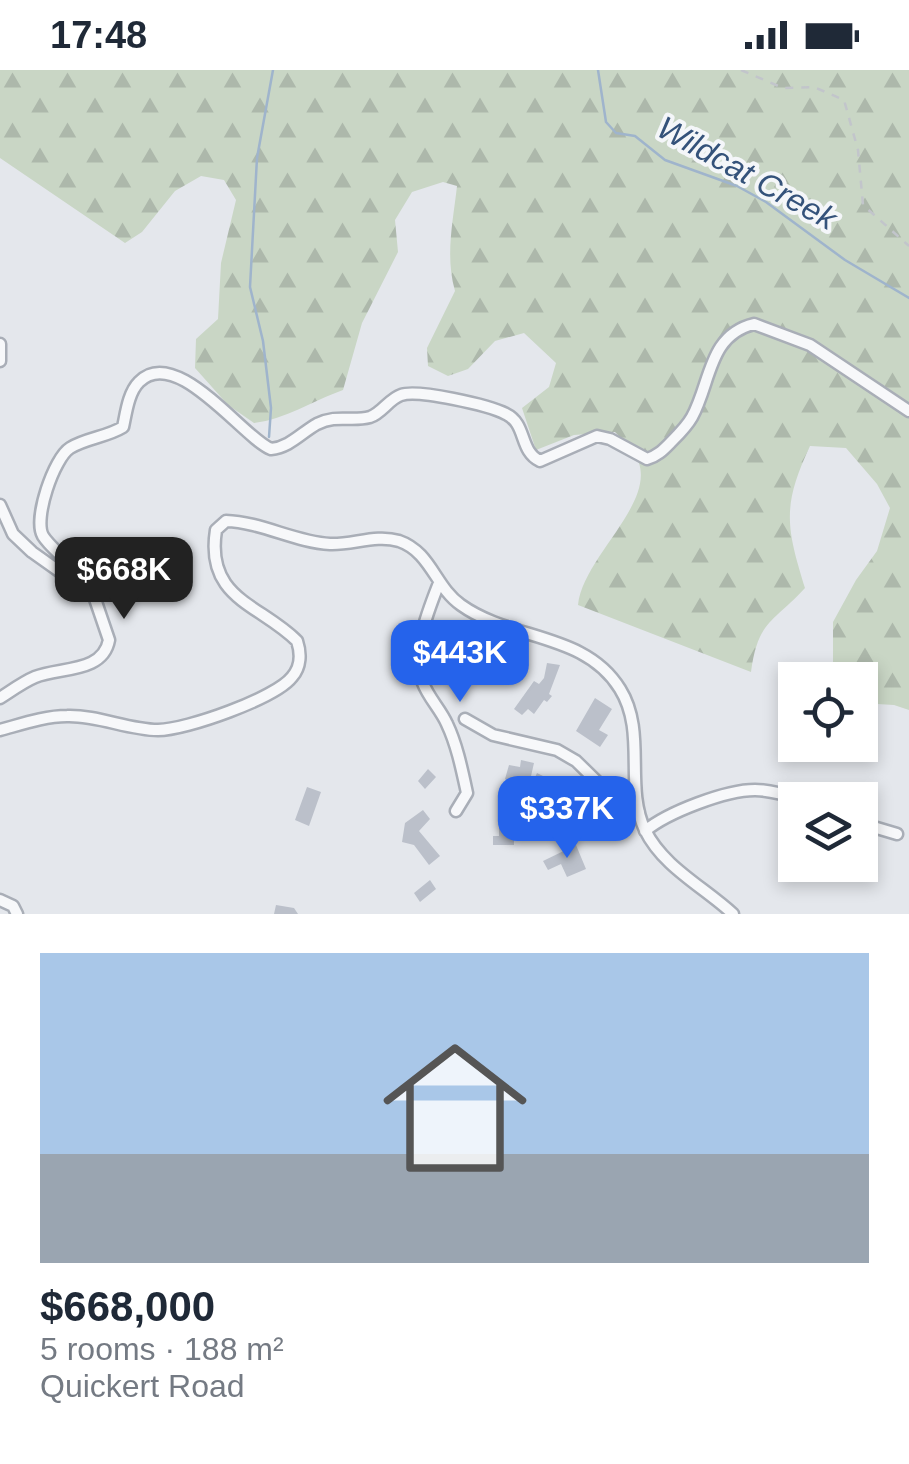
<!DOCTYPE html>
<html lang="en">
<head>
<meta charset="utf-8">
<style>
  :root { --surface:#fff; --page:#f6f6f7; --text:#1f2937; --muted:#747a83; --accent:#2563eb }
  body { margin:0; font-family:Helvetica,sans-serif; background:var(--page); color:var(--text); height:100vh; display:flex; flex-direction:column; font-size:38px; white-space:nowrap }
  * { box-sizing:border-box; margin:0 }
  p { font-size:32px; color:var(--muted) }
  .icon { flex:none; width:55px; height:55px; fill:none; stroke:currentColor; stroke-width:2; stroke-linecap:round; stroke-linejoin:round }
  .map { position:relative; height:844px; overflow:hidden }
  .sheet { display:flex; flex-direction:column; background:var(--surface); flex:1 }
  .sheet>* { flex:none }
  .fabs { position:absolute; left:778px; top:592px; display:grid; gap:20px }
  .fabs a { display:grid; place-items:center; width:100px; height:100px; border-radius:0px; background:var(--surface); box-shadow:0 5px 15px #0003; font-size:50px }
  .price { position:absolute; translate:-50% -85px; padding:0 22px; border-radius:20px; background:var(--accent); color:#fff; font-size:32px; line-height:65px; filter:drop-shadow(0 2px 5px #0008) }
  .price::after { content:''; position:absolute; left:50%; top:60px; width:30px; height:22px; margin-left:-15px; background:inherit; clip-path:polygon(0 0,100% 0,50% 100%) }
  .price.selected { background:#222; color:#fff }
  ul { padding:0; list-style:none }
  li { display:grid; align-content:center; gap:20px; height:530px; padding:0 40px }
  li span { display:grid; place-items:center; height:310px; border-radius:0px; color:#555 }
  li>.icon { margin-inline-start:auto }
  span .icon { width:180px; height:180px; fill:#fffc; stroke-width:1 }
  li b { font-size:42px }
  .status { display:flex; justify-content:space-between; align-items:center; height:70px; padding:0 50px; background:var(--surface); direction:ltr }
  .status svg { height:28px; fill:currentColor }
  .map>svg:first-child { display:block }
  .forest { fill:url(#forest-firs) }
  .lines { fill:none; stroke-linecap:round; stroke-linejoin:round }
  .stream { stroke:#9fb4cc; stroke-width:2.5 }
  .building { fill:#bbc0ca }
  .minor-casing { stroke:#a9aeb7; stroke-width:15 }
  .path { stroke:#c2c5cb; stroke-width:2.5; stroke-dasharray:8 8; stroke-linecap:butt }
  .minor { stroke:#f7f8fa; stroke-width:10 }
  .labels { text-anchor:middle; stroke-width:8; stroke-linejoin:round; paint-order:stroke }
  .water-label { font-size:32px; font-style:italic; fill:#34527a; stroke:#f4f6f9 }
</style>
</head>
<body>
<div class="status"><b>17:48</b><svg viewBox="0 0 49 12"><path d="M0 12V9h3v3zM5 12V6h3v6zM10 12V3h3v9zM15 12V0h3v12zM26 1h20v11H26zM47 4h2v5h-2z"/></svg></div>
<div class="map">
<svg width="909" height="844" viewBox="0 0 909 844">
  <defs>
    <pattern id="forest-firs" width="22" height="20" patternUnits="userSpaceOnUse" patternTransform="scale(2.5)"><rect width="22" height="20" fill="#c9d6c5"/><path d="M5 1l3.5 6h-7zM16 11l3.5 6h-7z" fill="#adb8ab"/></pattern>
  </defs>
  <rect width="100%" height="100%" fill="#e4e7ec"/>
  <path class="forest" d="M0 0H909V640L894 635 860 633V610H833V552L856 510 877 481 890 438 877 414 846 378 810 376C782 436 786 456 805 518 773 553 758 550 751 602L578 535C583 488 653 436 639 393 635 381 624 371 615 362L574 365 536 380 522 338 549 317 556 293 524 263 495 271 468 299 448 306 428 296 427 278 455 221C445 186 453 152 457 116L443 112 412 122 395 150 398 182 362 253 343 320C312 331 286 349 254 353L228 335 195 298 196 269 218 249 221 193 236 130 224 110 201 106 175 121 142 162 125 173 0 88Z"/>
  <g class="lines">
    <path class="stream" d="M598 0 606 52 616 63 635 66 665 90 737 116 766 132 845 190 909 228
      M269 367 271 338 263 271 250 217 257 88 273 0"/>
  </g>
  <path class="building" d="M478 575 489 597 479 603 475 597 457 607 447 588 455 580 459 587Z
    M547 593 560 595 549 624 552 626 547 632 544 630 534 644 528 639 522 645 514 639 534 611 539 614 544 608Z
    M595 628 612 639 599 660 608 665 600 677 576 661Z
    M521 690 534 693 529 715 505 709 509 695 520 697Z
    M428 699 436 707 425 719 418 711Z
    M537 703 547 708 544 716 533 712Z
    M307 717 321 722 309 756 295 750Z
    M423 740 430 749 419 761 440 786 429 795 414 775 402 772 405 753Z
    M499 753H514V775H493V766H499Z
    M576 775 586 799 567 807 561 794 548 800 543 791Z
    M430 810 436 819 420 832 414 823Z
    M276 835 294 838 298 844H274Z"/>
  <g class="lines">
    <g class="minor-casing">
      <path id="minor" d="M0 274V291
        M0 435 13 464 32 482 94 526 109 570C103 603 60 597 35 607 23 612 11 621 0 628
        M70 511 71 496C63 486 50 477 43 466 33 449 54 388 70 378 86 368 107 367 123 357 126 344 128 323 139 312 176 274 243 368 271 379 290 377 301 363 317 354 337 344 351 352 370 347 382 343 389 329 401 325 417 319 489 335 506 344 527 354 519 381 540 391L597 366 610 369 647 389C658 386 664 379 672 371 679 364 687 356 692 347 711 313 708 265 754 254L810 275 909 341
        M439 513C428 541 411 582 423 613 428 627 441 640 447 654 457 675 462 700 467 723L456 741
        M465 649 493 665 557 680 576 691 627 741 639 742
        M0 660C22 654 45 646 67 646 98 645 128 660 158 660 186 660 276 628 292 607 301 597 301 583 297 571 260 534 205 529 216 460L226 451C261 452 295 472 330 474 353 475 376 464 399 471 431 482 435 517 461 535 511 571 585 562 620 619 647 662 624 716 645 760 663 797 704 817 733 844
        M860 753 897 764
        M645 761C668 742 726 720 755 720 771 720 787 725 802 730
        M0 830 13 836 17 844"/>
    </g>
    <path class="path" d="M741 0 783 18 814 17 844 30 858 80 863 135 909 176"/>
    <use href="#minor" class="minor"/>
  </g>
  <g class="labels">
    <g class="water-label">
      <text transform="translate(747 103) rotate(29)" y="11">Wildcat Creek</text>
    </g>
  </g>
</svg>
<div class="fabs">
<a><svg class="icon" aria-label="locate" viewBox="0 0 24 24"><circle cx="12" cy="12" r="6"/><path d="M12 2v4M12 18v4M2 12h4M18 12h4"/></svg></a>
<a><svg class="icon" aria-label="layers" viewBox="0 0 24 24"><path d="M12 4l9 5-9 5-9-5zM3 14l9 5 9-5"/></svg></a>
</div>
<b class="price selected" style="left:124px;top:552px">$668K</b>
<b class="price" style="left:460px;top:635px">$443K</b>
<b class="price" style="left:567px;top:791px">$337K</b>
</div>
<section class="sheet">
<ul>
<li><span style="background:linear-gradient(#a9c7e8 65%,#9aa5b1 0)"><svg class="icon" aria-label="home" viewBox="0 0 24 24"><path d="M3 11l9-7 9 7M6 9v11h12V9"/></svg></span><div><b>$668,000</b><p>5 rooms · 188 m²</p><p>Quickert Road</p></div></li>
</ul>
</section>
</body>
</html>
